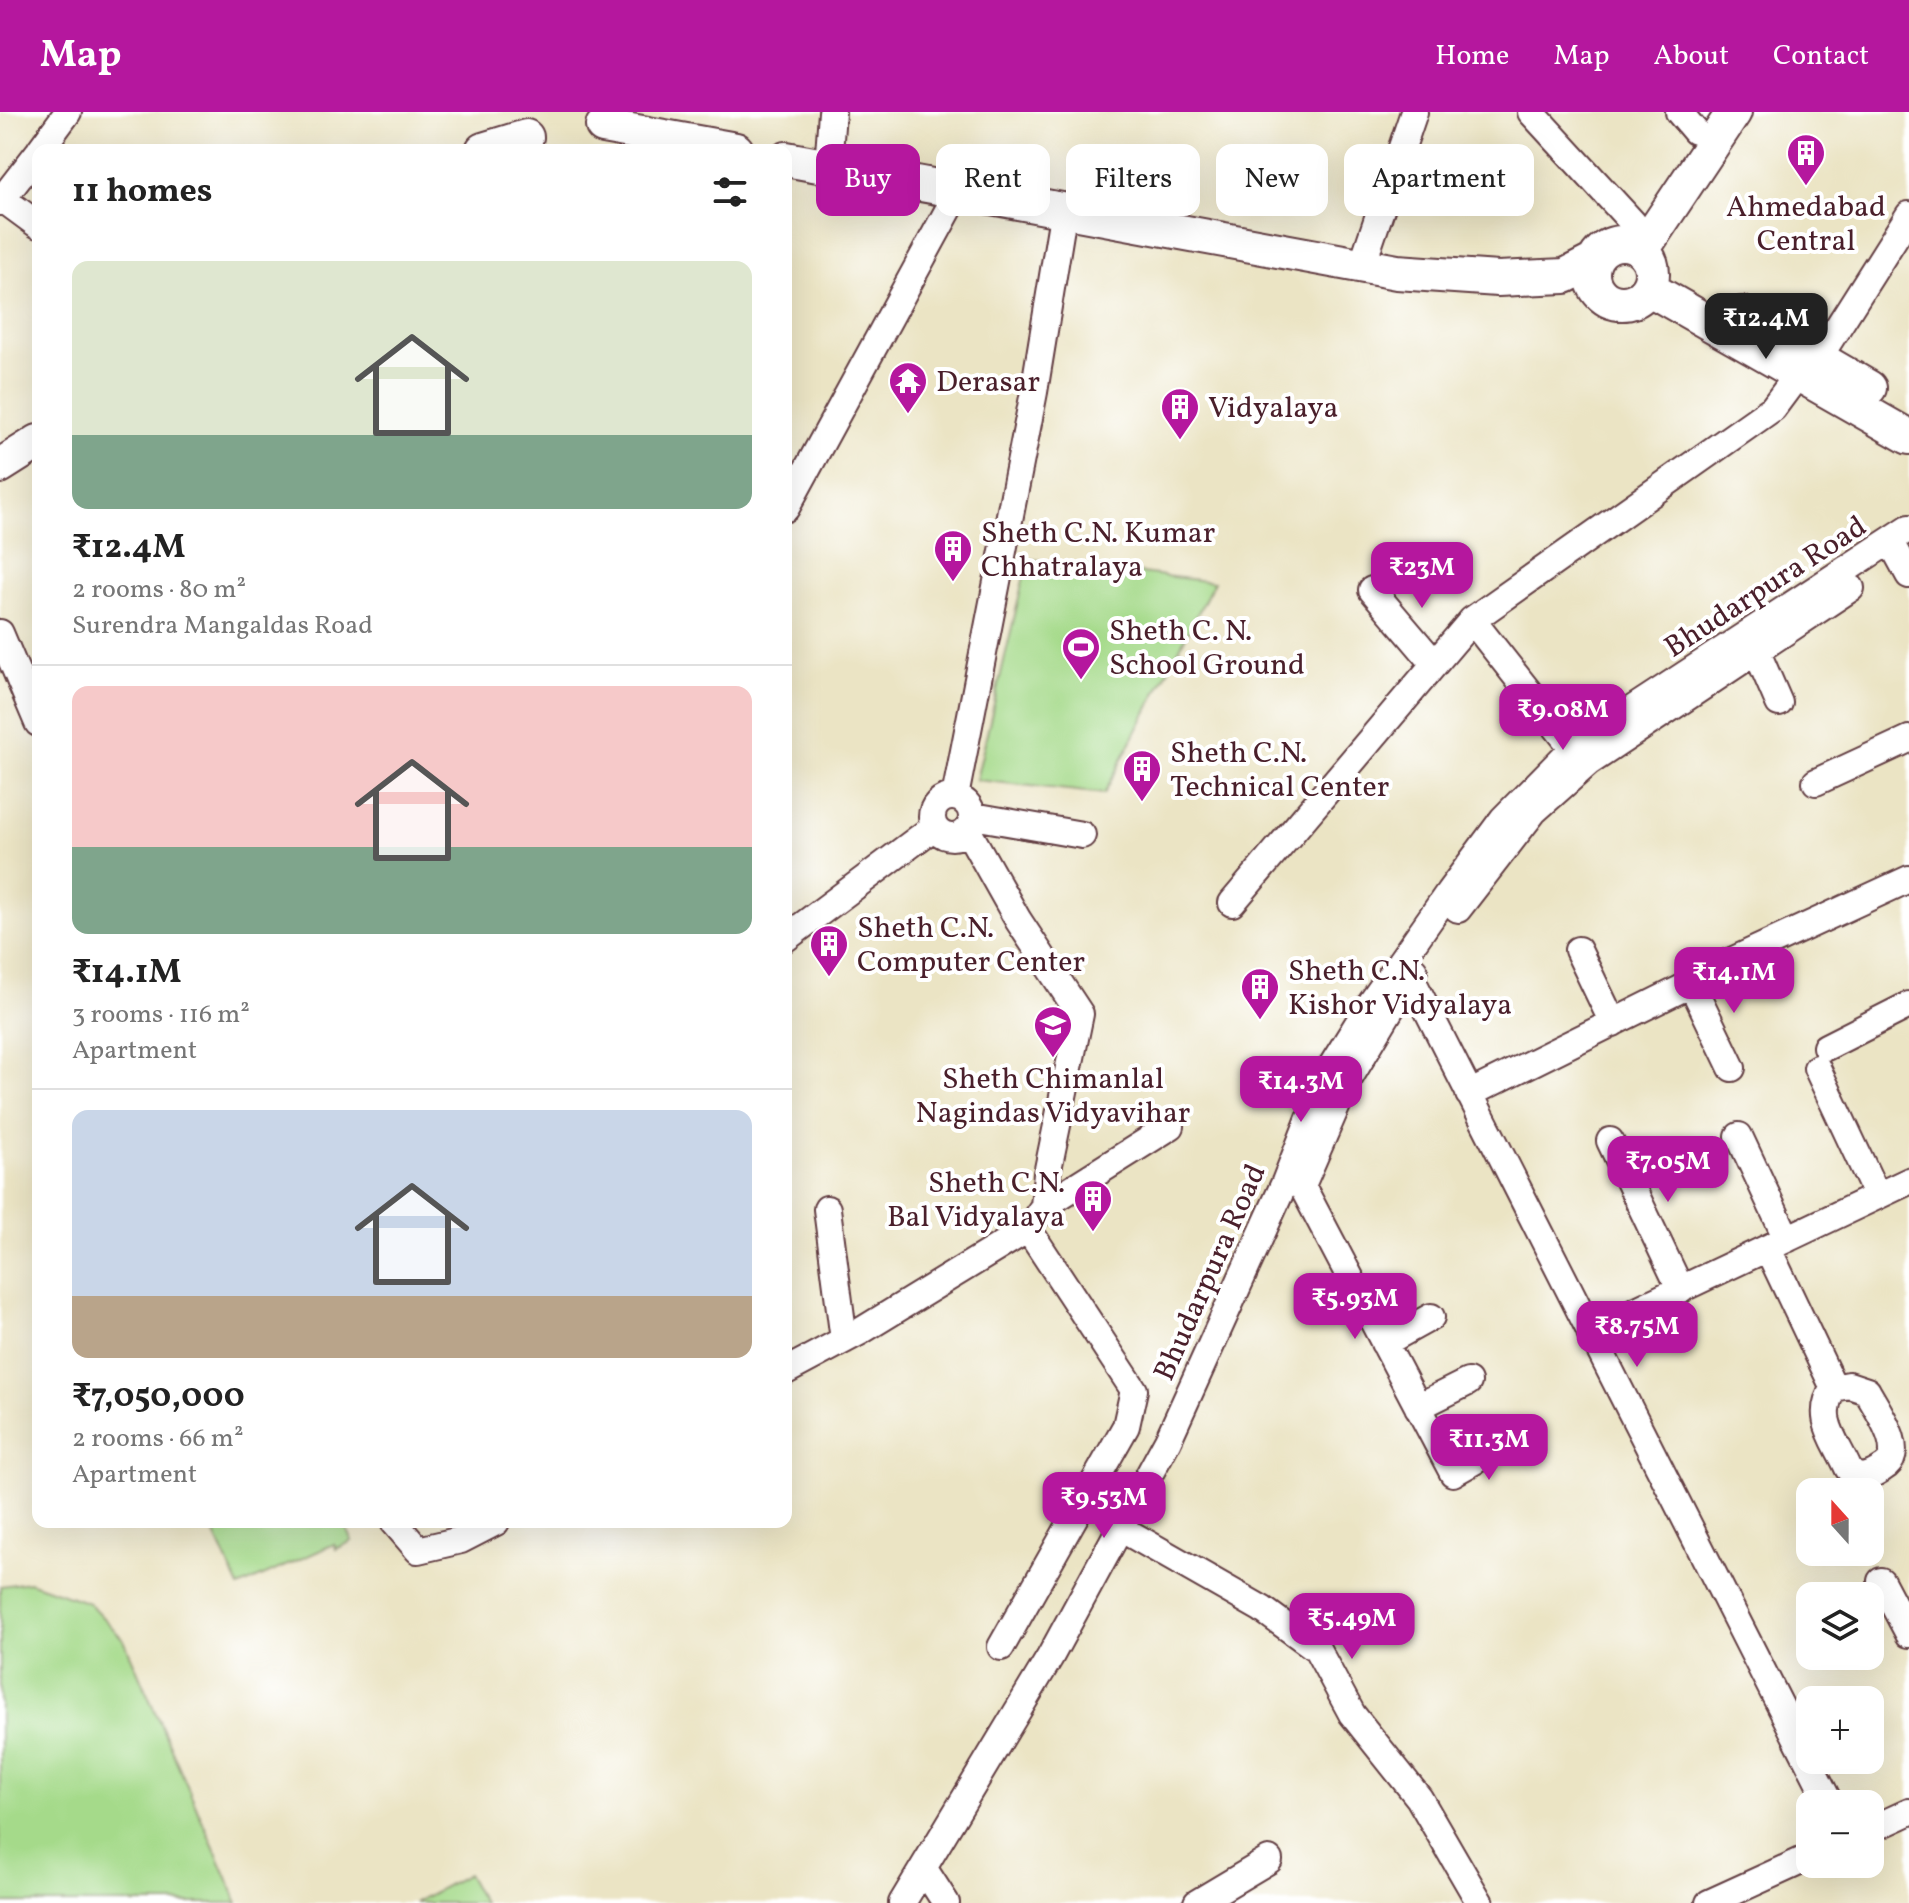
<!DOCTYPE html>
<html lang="en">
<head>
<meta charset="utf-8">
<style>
  :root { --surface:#fff; --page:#f2f2f2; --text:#222; --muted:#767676; --line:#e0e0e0; --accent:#b5179e }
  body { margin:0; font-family:Vollkorn,serif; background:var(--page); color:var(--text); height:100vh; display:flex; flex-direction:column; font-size:30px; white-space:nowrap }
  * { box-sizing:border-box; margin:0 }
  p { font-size:26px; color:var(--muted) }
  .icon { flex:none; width:44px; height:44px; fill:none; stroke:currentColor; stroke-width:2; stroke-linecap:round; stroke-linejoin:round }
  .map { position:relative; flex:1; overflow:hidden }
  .drawer { position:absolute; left:32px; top:32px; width:760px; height:1384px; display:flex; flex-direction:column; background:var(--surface); border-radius:16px; box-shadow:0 8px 32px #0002 }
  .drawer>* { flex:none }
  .banner { position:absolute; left:816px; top:32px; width:760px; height:72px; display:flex; gap:16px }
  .needle { width:52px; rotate:339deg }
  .fabs { position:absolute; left:1796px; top:1366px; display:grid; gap:16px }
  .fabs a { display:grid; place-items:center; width:88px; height:88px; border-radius:16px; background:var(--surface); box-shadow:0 8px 32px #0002; font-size:40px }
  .price { position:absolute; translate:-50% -68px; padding:0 18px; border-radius:16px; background:var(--accent); color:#fff; font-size:26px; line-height:52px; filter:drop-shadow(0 2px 4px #0008) }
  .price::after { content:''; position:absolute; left:50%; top:48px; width:24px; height:18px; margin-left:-12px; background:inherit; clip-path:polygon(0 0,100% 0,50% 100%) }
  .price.on { background:#222; color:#fff }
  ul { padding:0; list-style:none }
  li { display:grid; align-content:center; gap:16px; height:424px; padding:0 40px }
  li+li { border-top:2px solid var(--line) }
  li span { display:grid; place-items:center; height:248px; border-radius:16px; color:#555 }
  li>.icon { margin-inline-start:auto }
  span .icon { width:144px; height:144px; fill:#fffc; stroke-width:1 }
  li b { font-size:34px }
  h2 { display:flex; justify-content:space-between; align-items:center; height:96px; padding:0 40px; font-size:34px }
  .pill { padding:0 28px; border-radius:16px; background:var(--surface); box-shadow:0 8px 32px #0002; font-size:28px; line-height:72px }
  .pill.on { background:var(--accent); color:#fff }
  header { display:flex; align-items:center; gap:48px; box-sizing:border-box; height:112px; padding:0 40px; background:var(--accent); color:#fff }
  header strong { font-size:38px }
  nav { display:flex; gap:44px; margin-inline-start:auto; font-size:28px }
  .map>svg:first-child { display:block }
  .green { fill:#a5da8a; stroke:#787c5a; stroke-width:2 }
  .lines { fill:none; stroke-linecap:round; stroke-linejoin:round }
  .minor-casing { stroke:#623d42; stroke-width:30 }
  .major-casing { stroke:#623d42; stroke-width:38 }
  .minor { stroke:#fff; stroke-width:26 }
  .major { stroke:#fff; stroke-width:34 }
  .labels { text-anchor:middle; stroke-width:8; stroke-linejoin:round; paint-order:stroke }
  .poi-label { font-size:30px; fill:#4a1f2b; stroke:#fff; text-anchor:start }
  .street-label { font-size:30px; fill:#4a1f2b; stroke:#fff }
</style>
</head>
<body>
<header>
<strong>Map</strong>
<nav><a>Home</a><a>Map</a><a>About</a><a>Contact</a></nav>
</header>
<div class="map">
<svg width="1909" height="1791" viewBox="0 0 1909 1791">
  <rect width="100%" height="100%" fill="#fff"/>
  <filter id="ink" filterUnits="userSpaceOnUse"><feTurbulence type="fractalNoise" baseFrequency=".0125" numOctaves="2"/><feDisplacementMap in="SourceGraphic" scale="16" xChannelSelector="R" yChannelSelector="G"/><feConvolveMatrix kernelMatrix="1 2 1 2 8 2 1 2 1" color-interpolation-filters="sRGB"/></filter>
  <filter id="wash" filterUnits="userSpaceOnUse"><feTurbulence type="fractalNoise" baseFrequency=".006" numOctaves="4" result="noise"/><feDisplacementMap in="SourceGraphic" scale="32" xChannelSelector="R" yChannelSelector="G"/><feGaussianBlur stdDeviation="1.8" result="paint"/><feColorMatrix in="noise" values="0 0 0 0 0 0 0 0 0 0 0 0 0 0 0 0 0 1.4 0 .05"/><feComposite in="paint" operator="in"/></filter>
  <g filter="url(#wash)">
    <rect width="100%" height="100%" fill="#ebe4c4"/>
    <path class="green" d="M1028 447 1214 470 1104 682 976 668Z
      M225 1410H343L352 1429 336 1437 334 1432 239 1475 212 1416Z
      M29 1470 89 1491 124 1528 238 1791H0V1474Z
      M467 1762 483 1791H414Z"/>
  </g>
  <g filter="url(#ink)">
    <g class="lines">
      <g class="minor-casing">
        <path id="minor" d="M1531 0 1633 111
          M1679 0 1695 19
          M40 38 68 0
          M828 55 832 0
          M0 85 38 113
          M0 90 38 41
          M1362 153 1414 0
          M1819 245 1909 103
          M786 396 950 95
          M1891 430 1909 463
          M1372 478 1434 551
          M1472 508 1583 649
          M0 521 38 611
          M1756 538 1779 591
          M1816 670 1909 627
          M932 705a20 20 0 1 1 40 0a20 20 0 1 1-40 0Z
          M955 685 1034 280 1061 115
          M973 704 1082 723
          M968 719 1018 808 1080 902 1047 1062 1044 1094
          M1232 791 1472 508 1773 296 1799 261
          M1458 797 1534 699 1588 651 1851 476
          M786 826 934 715
          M1578 838 1613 911
          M1727 851 1909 767
          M1405 854 1830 1692
          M1691 871 1732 956
          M1826 935 1909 893
          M1817 956 1877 1084
          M1469 982 1705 865
          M1739 1024 1787 1127
          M1610 1029 1681 1178
          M1288 1064 1302 1074 1453 1361 1501 1334
          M1303 1071 1347 970 1414 858
          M827 1097 844 1228
          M1037 1104 1044 1094 1171 1014
          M1768 1137 1834 1276C1814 1305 1835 1327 1848 1356L1854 1364C1867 1366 1872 1363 1883 1356 1909 1341 1877 1298 1867 1279L1849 1273 1834 1276
          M1590 1220 1909 1069
          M1384 1231 1431 1205
          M786 1259 861 1219 1028 1117 1134 1278 1126 1314 1001 1535
          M1418 1295 1468 1270
          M394 1410 418 1438 461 1428 496 1410
          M1120 1416 1262 1497 1317 1537 1352 1602 1419 1686 1480 1791
          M1881 1469 1909 1522
          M1870 1718 1909 1700
          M924 1757 946 1791
          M902 1791 1050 1545 1168 1328 1285 1070 1328 960 1367 897 1449 780 1503 707 1573 636 1909 416
          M1197 1791 1269 1748
          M1709 1791 1810 1745"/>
      </g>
      <g class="major-casing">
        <path id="major" d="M603 14 736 38
          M483 38 526 25
          M786 47 1397 160 1498 167 1565 164 1594 149
          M1592 161a30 30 0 1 1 60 0a30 30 0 1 1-60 0Z
          M1642 138 1734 0
          M1648 176 1909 325
          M1742 202 1869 276
          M0 354 38 330"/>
      </g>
      <use href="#minor" class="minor"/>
      <use href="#major" class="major"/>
    </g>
  </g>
  <defs>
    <g id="building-pin" transform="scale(2)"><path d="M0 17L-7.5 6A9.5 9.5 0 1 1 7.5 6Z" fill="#b5179e" stroke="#fff"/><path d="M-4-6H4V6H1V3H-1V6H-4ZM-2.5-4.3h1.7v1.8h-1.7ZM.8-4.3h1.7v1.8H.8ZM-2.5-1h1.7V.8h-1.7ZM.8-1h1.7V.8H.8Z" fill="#fff"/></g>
    <g id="temple-pin" transform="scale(2)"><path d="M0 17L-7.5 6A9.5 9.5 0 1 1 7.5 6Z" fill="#b5179e" stroke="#fff"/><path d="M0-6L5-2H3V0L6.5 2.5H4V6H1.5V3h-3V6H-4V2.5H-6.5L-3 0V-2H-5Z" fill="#fff"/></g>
    <g id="stadium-pin" transform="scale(2)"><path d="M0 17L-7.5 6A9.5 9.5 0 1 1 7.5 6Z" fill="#b5179e" stroke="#fff"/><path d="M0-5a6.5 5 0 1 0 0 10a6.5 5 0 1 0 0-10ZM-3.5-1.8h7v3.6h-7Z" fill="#fff"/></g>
    <g id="school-pin" transform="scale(2)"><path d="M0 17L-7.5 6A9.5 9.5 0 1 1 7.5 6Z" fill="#b5179e" stroke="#fff"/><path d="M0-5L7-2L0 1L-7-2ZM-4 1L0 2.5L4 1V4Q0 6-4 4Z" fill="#fff"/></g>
  </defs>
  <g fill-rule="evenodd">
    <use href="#building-pin" x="1806" y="41"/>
    <use href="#temple-pin" x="908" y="269"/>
    <use href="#building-pin" x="1180" y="295"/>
    <use href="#building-pin" x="953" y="437"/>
    <use href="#stadium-pin" x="1081" y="535"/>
    <use href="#building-pin" x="1142" y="657"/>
    <use href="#building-pin" x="829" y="832"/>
    <use href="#building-pin" x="1260" y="875"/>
    <use href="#school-pin" x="1053" y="913"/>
    <use href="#building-pin" x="1093" y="1087"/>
  </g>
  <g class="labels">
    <g class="poi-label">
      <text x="1806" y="104" text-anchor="middle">Ahmedabad<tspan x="1806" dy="34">Central</tspan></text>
      <text x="936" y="279">Derasar</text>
      <text x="1208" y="305">Vidyalaya</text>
      <text x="981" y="430">Sheth C.N. Kumar<tspan x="981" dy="34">Chhatralaya</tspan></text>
      <text x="1109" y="528">Sheth C. N.<tspan x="1109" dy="34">School Ground</tspan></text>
      <text x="1170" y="650">Sheth C.N.<tspan x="1170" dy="34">Technical Center</tspan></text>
      <text x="857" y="825">Sheth C.N.<tspan x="857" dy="34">Computer Center</tspan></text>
      <text x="1288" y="868">Sheth C.N.<tspan x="1288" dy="34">Kishor Vidyalaya</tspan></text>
      <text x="1053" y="976" text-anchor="middle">Sheth Chimanlal<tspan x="1053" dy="34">Nagindas Vidyavihar</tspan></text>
      <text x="1065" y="1080" text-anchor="end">Sheth C.N.<tspan x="1065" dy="34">Bal Vidyalaya</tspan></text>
    </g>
    <g class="street-label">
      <text transform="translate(1765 474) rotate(-33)" y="10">Bhudarpura Road</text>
      <text transform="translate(1209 1160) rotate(-66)" y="10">Bhudarpura Road</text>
    </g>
  </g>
</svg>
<div class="fabs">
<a><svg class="needle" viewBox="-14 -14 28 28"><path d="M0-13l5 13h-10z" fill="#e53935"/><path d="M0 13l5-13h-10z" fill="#767676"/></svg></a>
<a><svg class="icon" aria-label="layers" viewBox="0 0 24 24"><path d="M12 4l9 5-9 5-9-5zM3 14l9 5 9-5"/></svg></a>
<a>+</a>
<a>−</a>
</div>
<b class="price on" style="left:1766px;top:249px">₹12.4M</b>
<b class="price" style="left:1422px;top:498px">₹23M</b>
<b class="price" style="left:1563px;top:640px">₹9.08M</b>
<b class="price" style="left:1734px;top:903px">₹14.1M</b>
<b class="price" style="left:1301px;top:1012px">₹14.3M</b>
<b class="price" style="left:1668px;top:1092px">₹7.05M</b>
<b class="price" style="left:1355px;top:1229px">₹5.93M</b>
<b class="price" style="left:1637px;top:1257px">₹8.75M</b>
<b class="price" style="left:1489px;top:1370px">₹11.3M</b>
<b class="price" style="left:1104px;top:1428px">₹9.53M</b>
<b class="price" style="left:1352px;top:1549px">₹5.49M</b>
<div class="banner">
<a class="pill on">Buy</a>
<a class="pill">Rent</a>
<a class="pill">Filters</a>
<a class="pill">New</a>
<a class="pill">Apartment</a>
</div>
<section class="drawer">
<h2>11 homes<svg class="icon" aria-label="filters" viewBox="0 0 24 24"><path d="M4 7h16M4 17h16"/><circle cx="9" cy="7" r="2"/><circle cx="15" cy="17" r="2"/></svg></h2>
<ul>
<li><span style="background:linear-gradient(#dfe7d0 70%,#7fa58c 0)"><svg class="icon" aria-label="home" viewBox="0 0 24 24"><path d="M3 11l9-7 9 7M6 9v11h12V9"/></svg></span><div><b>₹12.4M</b><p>2 rooms · 80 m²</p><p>Surendra Mangaldas Road</p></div></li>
<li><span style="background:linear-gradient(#f6c9c9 65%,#7fa58c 0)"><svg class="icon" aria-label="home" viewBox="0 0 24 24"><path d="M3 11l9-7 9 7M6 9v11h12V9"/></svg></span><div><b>₹14.1M</b><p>3 rooms · 116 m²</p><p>Apartment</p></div></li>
<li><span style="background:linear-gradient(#c9d6e8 75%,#b9a48a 0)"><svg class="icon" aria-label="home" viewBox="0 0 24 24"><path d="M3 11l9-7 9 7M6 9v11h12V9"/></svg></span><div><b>₹7,050,000</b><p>2 rooms · 66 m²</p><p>Apartment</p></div></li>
</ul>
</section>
</div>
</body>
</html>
